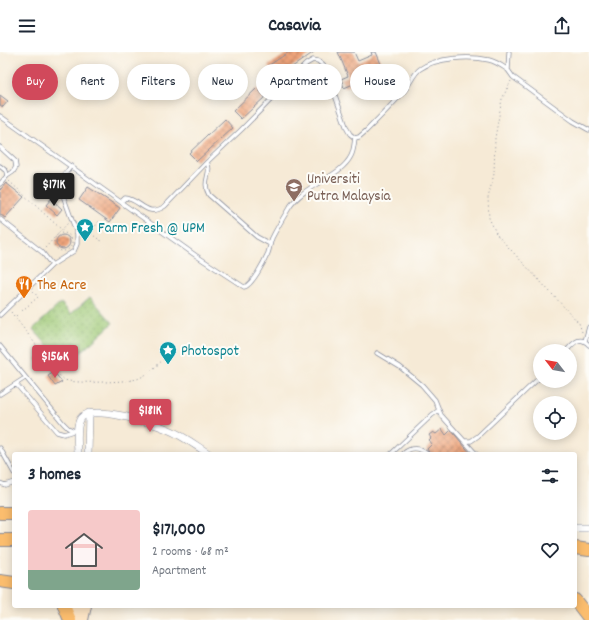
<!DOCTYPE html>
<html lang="en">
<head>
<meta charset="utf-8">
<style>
  :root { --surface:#fff; --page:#f2f2f3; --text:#1f2937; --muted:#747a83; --line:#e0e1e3; --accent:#d1495b }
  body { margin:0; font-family:Dekko,sans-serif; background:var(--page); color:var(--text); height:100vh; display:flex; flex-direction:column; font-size:15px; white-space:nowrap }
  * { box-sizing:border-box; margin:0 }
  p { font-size:13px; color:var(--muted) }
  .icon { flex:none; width:22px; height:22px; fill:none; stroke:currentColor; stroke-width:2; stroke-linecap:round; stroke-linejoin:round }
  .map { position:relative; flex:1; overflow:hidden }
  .details { position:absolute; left:12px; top:400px; width:565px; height:156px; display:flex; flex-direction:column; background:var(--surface); border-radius:4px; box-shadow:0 2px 10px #0003 }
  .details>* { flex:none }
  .hud { position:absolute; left:12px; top:12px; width:565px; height:36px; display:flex; gap:8px }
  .needle { width:26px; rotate:301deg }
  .controls { position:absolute; left:533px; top:292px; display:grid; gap:8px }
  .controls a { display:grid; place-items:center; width:44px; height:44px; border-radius:50%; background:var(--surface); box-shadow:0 2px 10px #0003; font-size:20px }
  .price { position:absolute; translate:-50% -34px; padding:0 9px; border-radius:4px; background:var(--accent); color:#fff; font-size:13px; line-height:26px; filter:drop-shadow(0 1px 2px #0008) }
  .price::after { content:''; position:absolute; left:50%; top:24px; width:12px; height:9px; margin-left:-6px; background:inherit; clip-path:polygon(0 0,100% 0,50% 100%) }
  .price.selected { background:#222; color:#fff }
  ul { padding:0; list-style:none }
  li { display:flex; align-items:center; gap:12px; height:100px; padding:0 16px }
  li+li { border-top:1px solid var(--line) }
  li span { display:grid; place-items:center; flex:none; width:112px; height:80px; border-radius:4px; color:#555 }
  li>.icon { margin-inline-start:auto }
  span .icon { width:48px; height:48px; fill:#fffc; stroke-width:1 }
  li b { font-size:17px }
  h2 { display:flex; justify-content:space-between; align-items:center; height:48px; padding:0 16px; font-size:17px }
  .tag { padding:0 14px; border-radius:18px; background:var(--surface); box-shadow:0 2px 10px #0003; font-size:14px; line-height:36px }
  .tag.selected { background:var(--accent); color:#fff }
  header { display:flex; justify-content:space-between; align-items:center; height:52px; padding:0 16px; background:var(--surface); font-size:18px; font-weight:700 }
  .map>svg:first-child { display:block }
  .grass { fill:url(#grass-dots); stroke:#5c7c6a }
  .building { fill:url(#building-cross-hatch) }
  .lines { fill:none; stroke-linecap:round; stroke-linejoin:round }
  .lane-casing { stroke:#888c9a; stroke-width:5 }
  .street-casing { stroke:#888c9a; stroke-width:8 }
  .secondary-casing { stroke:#888c9a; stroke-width:12 }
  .highway-casing { stroke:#888c9a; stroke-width:14 }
  .path { stroke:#888c9a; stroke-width:1; stroke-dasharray:1 3; stroke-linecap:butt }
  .lane { stroke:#fff; stroke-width:3.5 }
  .street { stroke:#fff; stroke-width:7 }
  .secondary { stroke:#fde5c5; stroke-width:10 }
  .highway { stroke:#fbbd6e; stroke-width:12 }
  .labels { text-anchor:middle; stroke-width:4; stroke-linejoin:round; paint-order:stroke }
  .education-label { font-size:15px; fill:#785e54; stroke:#fdfcf7; text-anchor:start }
  .culture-label { font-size:15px; fill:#0d838f; stroke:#fdfcf7; text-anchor:start }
  .food-label { font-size:15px; fill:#c56008; stroke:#fdfcf7; text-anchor:start }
</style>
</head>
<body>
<header><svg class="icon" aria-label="menu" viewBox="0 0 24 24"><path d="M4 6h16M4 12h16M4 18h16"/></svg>Casavia<svg class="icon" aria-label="share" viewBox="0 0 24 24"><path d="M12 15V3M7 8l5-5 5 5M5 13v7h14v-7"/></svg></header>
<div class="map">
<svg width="589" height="568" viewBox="0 0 589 568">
  <defs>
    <pattern id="grass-dots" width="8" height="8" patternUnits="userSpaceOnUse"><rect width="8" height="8" fill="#9dc875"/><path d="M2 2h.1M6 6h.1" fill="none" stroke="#7fa363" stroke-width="1.8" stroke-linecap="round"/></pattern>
    <pattern id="building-cross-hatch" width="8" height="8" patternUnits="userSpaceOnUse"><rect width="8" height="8" fill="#efa47a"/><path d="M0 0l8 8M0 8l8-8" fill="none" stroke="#c18667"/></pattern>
  </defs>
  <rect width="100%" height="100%" fill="#fdfcf7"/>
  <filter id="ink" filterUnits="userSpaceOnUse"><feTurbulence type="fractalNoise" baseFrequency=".025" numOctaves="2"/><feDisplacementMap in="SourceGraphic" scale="8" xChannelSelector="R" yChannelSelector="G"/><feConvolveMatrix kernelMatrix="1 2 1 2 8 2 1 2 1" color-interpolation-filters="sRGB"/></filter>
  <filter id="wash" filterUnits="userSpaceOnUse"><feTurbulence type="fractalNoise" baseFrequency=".012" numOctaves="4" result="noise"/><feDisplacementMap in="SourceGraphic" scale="16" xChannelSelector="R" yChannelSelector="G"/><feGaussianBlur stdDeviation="0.9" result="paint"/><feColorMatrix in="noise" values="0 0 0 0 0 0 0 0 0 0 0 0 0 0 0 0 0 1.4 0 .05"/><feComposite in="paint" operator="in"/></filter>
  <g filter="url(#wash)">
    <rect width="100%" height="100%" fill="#f6ead6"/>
    <path class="grass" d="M90 245 113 271 66 314 33 277 61 251 71 262Z"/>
    <g id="blocks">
      <path class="building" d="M289 0H314L276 26 268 14Z
        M338 0H354L358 9 372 3 371 0H376L384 19 344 36 341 27 348 24Z
        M257 36 265 45 241 67 233 59Z
        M0 43 8 49 3 55 0 53Z
        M225 67 233 76 197 109 189 101Z
        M6 131 24 145 5 166 0 162V138Z
        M88 135 120 156 110 170 79 148Z
        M51 147 62 157 57 163 46 153Z
        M56 190a7 7 0 1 1 14 0a7 7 0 1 1-14 0Z
        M41 303 49 313 43 317 35 307Z
        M54 320 62 330 55 334 48 324Z
        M442 377 446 383 451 378 471 402H430L427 397 432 392 429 388 431 386 429 383 433 380 436 382Z"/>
    </g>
  </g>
  <g filter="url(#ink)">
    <use href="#blocks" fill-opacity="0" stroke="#888c9a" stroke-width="1"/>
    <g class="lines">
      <g class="lane-casing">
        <path id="lane" d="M509 0 508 18 513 25 573 69 589 78
          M0 64 195 203 244 235C252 234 265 208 268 201 270 196 270 191 272 186 277 176 283 166 289 156 304 132 340 126 351 104 354 98 354 92 355 86
          M0 95 15 109 16 115 13 120 7 124
          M207 110C213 120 201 129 209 143L257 185 270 192
          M0 114 6 119 7 124 0 132
          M121 150 125 146C141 147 146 167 165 154L207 110 241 78 306 12 313 8 318 9 325 15 347 77 350 82 355 86 359 85 366 79C379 66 392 53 404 39 410 32 414 21 420 17 437 5 470 4 489 8 497 10 502 14 508 18
          M0 167 42 200 52 213
          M0 263 52 213 74 199 77 192V182L61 138 63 125 71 114
          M585 289 589 275
          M0 294 63 371 68 376 77 380
          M566 299C574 291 579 283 589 293
          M377 301 400 315 422 333 435 348 441 363 476 402
          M16 332 57 380 64 382 73 379
          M0 342 25 326
          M464 389H471L478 384 540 325
          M0 396 14 421
          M391 402 432 363 439 358
          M403 402C410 395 419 395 427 402
          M0 431 5 433 14 430"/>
      </g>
      <g class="street-casing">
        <path id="street" d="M78 402C78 392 75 375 81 366 91 352 153 371 167 377 182 383 195 393 209 402
          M88 402 89 361
          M575 476H589"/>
      </g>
      <g class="secondary-casing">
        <path id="secondary" d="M74 568 76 554
          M83 568 86 554"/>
      </g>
      <g class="highway-casing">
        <path id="highway" d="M0 461H14
          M0 488H14
          M575 496 589 498
          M0 529 14 531
          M575 548 589 566
          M64 554 70 568"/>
      </g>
      <path class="path" d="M511 29 502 47 495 86 494 122 488 146 489 166 497 183 579 271 582 280
        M9 129 62 178
        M78 172 101 189
        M91 180 100 168
        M54 190a9 9 0 1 1 18 0a9 9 0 1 1-18 0Z
        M45 196 68 171
        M11 260 60 324C62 325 63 327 65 328 74 332 126 330 137 327 148 323 156 314 164 307
        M16 264 38 245 33 239"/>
      <use href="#lane" class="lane"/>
      <use href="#street" class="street"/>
      <use href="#secondary" class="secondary"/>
      <use href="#highway" class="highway"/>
    </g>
  </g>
  <defs>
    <g id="university-pin" transform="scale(0.9)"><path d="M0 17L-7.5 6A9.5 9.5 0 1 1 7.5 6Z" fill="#8d6e63" stroke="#fdfcf7"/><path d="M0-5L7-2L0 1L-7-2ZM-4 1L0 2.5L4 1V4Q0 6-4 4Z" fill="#fff"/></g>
    <g id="sight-pin" transform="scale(0.9)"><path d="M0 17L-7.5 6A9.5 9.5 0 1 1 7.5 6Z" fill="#0f9aa8" stroke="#fdfcf7"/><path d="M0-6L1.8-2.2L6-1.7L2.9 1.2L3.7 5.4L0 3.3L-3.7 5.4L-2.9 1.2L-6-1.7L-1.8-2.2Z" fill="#fff"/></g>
    <g id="restaurant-pin" transform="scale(0.9)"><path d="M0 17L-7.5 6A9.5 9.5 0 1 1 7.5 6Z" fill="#e8710a" stroke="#fdfcf7"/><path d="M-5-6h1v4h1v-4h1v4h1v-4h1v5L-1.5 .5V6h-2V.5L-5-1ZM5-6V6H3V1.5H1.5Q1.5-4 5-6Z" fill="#fff"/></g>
  </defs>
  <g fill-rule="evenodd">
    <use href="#university-pin" x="294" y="135"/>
    <use href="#sight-pin" x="85" y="175"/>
    <use href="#restaurant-pin" x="24" y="232"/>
    <use href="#sight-pin" x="168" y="298"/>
  </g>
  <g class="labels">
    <g class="education-label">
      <text x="307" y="131">Universiti<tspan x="307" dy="17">Putra Malaysia</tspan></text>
    </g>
    <g class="culture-label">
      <text x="98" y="180">Farm Fresh @ UPM</text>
      <text x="181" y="303">Photospot</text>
    </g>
    <g class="food-label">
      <text x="37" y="237">The Acre</text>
    </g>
  </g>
</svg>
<div class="controls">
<a><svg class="needle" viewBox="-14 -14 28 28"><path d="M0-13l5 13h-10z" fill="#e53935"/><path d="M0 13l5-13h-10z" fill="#747a83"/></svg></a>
<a><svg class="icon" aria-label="locate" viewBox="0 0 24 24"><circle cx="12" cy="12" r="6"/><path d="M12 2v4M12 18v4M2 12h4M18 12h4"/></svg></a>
</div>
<b class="price selected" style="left:54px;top:155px">$171K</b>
<b class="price" style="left:55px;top:327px">$156K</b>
<b class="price" style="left:150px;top:381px">$181K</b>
<div class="hud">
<a class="tag selected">Buy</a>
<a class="tag">Rent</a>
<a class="tag">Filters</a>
<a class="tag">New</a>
<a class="tag">Apartment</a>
<a class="tag">House</a>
</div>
<section class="details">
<h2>3 homes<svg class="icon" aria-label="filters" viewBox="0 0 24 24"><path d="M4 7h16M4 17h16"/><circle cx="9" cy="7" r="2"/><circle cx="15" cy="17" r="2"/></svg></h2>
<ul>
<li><span style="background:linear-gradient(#f6c9c9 75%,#7fa58c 0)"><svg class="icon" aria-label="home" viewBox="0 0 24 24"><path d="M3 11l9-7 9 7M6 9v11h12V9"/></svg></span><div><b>$171,000</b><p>2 rooms · 68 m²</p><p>Apartment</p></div><svg class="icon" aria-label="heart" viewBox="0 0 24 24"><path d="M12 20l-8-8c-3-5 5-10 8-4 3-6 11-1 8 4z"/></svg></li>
</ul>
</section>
</div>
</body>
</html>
